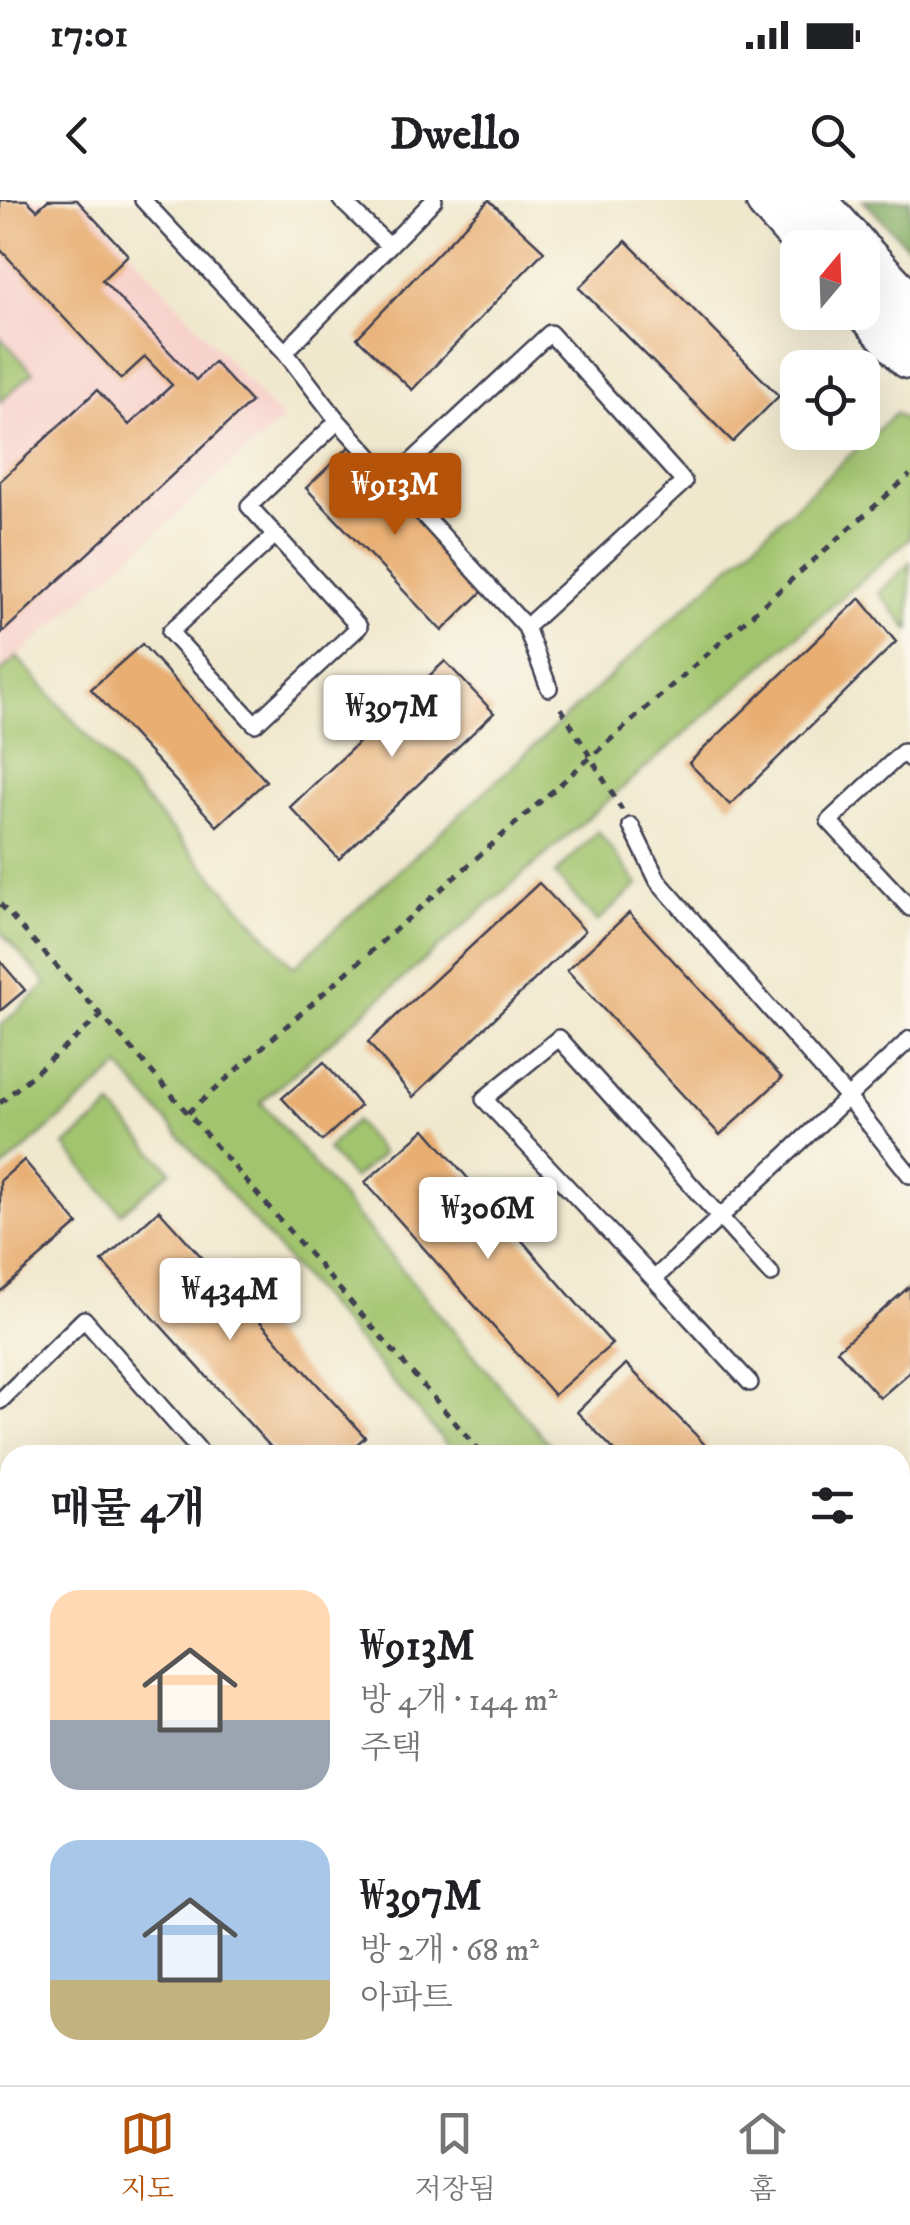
<!DOCTYPE html>
<html lang="ko">
<head>
<meta charset="utf-8">
<style>
  :root { --surface:#fff; --page:#f6f6f6; --text:#202124; --muted:#757577; --line:#e0e0e0; --accent:#b45309 }
  body { margin:0; font-family:"IM FELL DW Pica","Noto Serif KR",serif; background:var(--page); color:var(--text); height:100vh; display:flex; flex-direction:column; font-size:38px; white-space:nowrap }
  * { box-sizing:border-box; margin:0 }
  p { font-size:32px; color:var(--muted) }
  .icon { flex:none; width:55px; height:55px; fill:none; stroke:currentColor; stroke-width:2; stroke-linecap:round; stroke-linejoin:round }
  .map { position:relative; flex:1; overflow:hidden }
  .panel { position:absolute; left:0px; top:1245px; width:910px; height:640px; display:flex; flex-direction:column; background:var(--surface); border-radius:30px 30px 0 0; box-shadow:0 10px 40px #0002 }
  .panel>* { flex:none }
  .needle { width:65px; rotate:19deg }
  .tools { position:absolute; left:780px; top:30px; display:grid; gap:20px }
  .tools a { display:grid; place-items:center; width:100px; height:100px; border-radius:20px; background:var(--surface); box-shadow:0 10px 40px #0002; font-size:50px }
  .price { position:absolute; translate:-50% -85px; padding:0 22px; border-radius:10px; background:#fff; color:#222; font-size:32px; line-height:65px; filter:drop-shadow(0 2px 5px #0008) }
  .price::after { content:''; position:absolute; left:50%; top:60px; width:30px; height:22px; margin-left:-15px; background:inherit; clip-path:polygon(0 0,100% 0,50% 100%) }
  .price.on { background:var(--accent); color:#fff }
  ul { padding:0; list-style:none }
  li { display:flex; align-items:center; gap:30px; height:250px; padding:0 50px }
  li span { display:grid; place-items:center; flex:none; width:280px; height:200px; border-radius:30px; color:#555 }
  li>.icon { margin-inline-start:auto }
  span .icon { width:120px; height:120px; fill:#fffc; stroke-width:1 }
  li b { font-size:42px }
  h2 { display:flex; justify-content:space-between; align-items:center; height:120px; padding:0 50px; font-size:42px }
  .status { display:flex; justify-content:space-between; align-items:center; height:70px; padding:0 50px; background:var(--surface); direction:ltr }
  .status svg { height:28px; fill:currentColor }
  header { display:flex; justify-content:space-between; align-items:center; height:130px; padding:0 50px; background:var(--surface); font-size:45px; font-weight:800 }
  .tab-bar { display:flex; justify-content:space-around; align-items:center; height:140px; border-top:2px solid var(--line); background:var(--surface); font-size:28px; color:var(--muted) }
  .tab-bar a { display:grid; justify-items:center; gap:5px }
  .tab-bar .on { color:var(--accent) }
  .map>svg:first-child { display:block }
  .built { fill:#f7d0cb }
  .green { fill:#a2c46e; stroke:#627354; stroke-width:2.5 }
  .forest { fill:#81aa61; stroke:#52664e; stroke-width:2.5 }
  .building { fill:#e8ae72 }
  .lines { fill:none; stroke-linecap:round; stroke-linejoin:round }
  .service-casing { stroke:#414051; stroke-width:20 }
  .minor-casing { stroke:#414051; stroke-width:35 }
  .tertiary-casing { stroke:#414051; stroke-width:40 }
  .primary-casing { stroke:#414051; stroke-width:50 }
  .path { stroke:#414051; stroke-width:5; stroke-dasharray:8 8; stroke-linecap:butt }
  .service { stroke:#fff; stroke-width:15 }
  .minor { stroke:#fff; stroke-width:30 }
  .tertiary { stroke:#fff; stroke-width:35 }
  .primary { stroke:#fff; stroke-width:45 }
</style>
</head>
<body>
<div class="status"><b>17:01</b><svg viewBox="0 0 49 12"><path d="M0 12V9h3v3zM5 12V6h3v6zM10 12V3h3v9zM15 12V0h3v12zM26 1h20v11H26zM47 4h2v5h-2z"/></svg></div>
<header><svg class="icon" aria-label="back" viewBox="0 0 24 24"><path d="M15 5l-7 7 7 7"/></svg>Dwello<svg class="icon" aria-label="search" viewBox="0 0 24 24"><circle cx="10" cy="10" r="6"/><path d="M15 15l6 6"/></svg></header>
<div class="map">
<svg width="910" height="1885" viewBox="0 0 910 1885">
  <rect width="100%" height="100%" fill="#fbf7ec"/>
  <filter id="ink" filterUnits="userSpaceOnUse"><feTurbulence type="fractalNoise" baseFrequency=".01" numOctaves="2"/><feDisplacementMap in="SourceGraphic" scale="20" xChannelSelector="R" yChannelSelector="G"/><feConvolveMatrix kernelMatrix="1 2 1 2 8 2 1 2 1" color-interpolation-filters="sRGB"/></filter>
  <filter id="wash" filterUnits="userSpaceOnUse"><feTurbulence type="fractalNoise" baseFrequency=".0048" numOctaves="4" result="noise"/><feDisplacementMap in="SourceGraphic" scale="40" xChannelSelector="R" yChannelSelector="G"/><feGaussianBlur stdDeviation="2.25" result="paint"/><feColorMatrix in="noise" values="0 0 0 0 0 0 0 0 0 0 0 0 0 0 0 0 0 1.4 0 .05"/><feComposite in="paint" operator="in"/></filter>
  <g filter="url(#wash)">
    <rect width="100%" height="100%" fill="#f0e8cd"/>
    <path class="built" d="M0 0H84L282 220 0 473Z
      M910 1432V1623L900 1612V1441Z"/>
    <path class="green" d="M0 137 33 172 0 202Z
      M896 213 910 226V338L261 902 558 1255H456L120 867 0 971V826L47 784 0 731V473L17 457 294 767Z
      M910 362V430L879 393Z
      M598 631 638 685 597 722 555 674Z
      M112 907 171 971 121 1013 65 946Z
      M355 921 382 954 353 979 327 949Z
      M910 1459V1585L900 1574V1468Z
      M900 1612 910 1623V1763L900 1753Z
      M900 1807 910 1818V1885H868L860 1875H900Z"/>
    <path class="forest" d="M863 0H910V49L908 47Z"/>
    <g id="blocks">
      <path class="building" d="M0 0H27L37 10 48 0H77L128 55 102 80 196 180 214 162 251 202 2 433 0 281 97 190 129 225 172 185 145 157 121 179 0 49Z
        M489 0 544 51 412 190 357 138Z
        M626 41 779 196 733 242 579 88Z
        M350 246 483 391 442 431 306 288Z
        M860 398 896 442 730 605 689 563Z
        M142 444 266 581 217 626 91 489Z
        M445 461 494 513 339 659 290 607Z
        M539 683 585 731 413 897 368 842Z
        M629 713 782 878 720 935 567 770Z
        M0 761 25 790 0 811Z
        M324 862 360 906 322 941 282 898Z
        M425 929 612 1144 554 1195 365 982Z
        M24 960 78 1024 0 1092V981Z
        M159 1010 365 1237 345 1255H278L102 1061Z
        M910 1086V1172L880 1198 837 1150Z
        M626 1164 694 1233 714 1255H619L577 1212Z
        M0 1396 10 1407 8 1525 0 1518Z
        M23 1875H146L155 1885H12Z
        M416 1875H500L509 1885H405Z"/>
    </g>
  </g>
  <g filter="url(#ink)">
    <use href="#blocks" fill-opacity="0" stroke="#414051" stroke-width="2.5"/>
    <g class="lines">
      <g class="service-casing">
        <path id="service" d="M143 0 285 152 338 221 526 427 549 488
          M341 0 388 45
          M285 152 434 0
          M392 280 550 133 684 282 526 427
          M275 335 170 432 255 524 359 427 249 306 338 221
          M910 559 903 552 829 621 910 708
          M631 626 658 681 848 898 910 975
          M654 1079 484 899 559 838 771 1074
          M750 1183 654 1079 910 839
          M0 1201 84 1119 198 1249 200 1255
          M0 1346 10 1358
          M0 1581 10 1573
          M561 1875 570 1885
          M639 1875 647 1885
          M738 1875 747 1885"/>
      </g>
      <g class="minor-casing">
        <path id="minor" d="M0 1698 10 1709
          M169 1875 178 1885"/>
      </g>
      <g class="tertiary-casing">
        <path id="tertiary" d="M900 1358 910 1349
          M294 1885 305 1875"/>
      </g>
      <g class="primary-casing">
        <path id="primary" d="M769 0 812 48
          M812 0 855 48
          M862 56 910 108
          M862 103 910 156"/>
      </g>
      <path class="path" d="M561 508 622 610
        M0 704 140 858 483 1255
        M0 903 102 815
        M188 913 910 275
        M900 1722 910 1733"/>
      <use href="#service" class="service"/>
      <use href="#minor" class="minor"/>
      <use href="#tertiary" class="tertiary"/>
      <use href="#primary" class="primary"/>
    </g>
  </g>
</svg>
<div class="tools">
<a><svg class="needle" viewBox="-14 -14 28 28"><path d="M0-13l5 13h-10z" fill="#e53935"/><path d="M0 13l5-13h-10z" fill="#757577"/></svg></a>
<a><svg class="icon" aria-label="locate" viewBox="0 0 24 24"><circle cx="12" cy="12" r="6"/><path d="M12 2v4M12 18v4M2 12h4M18 12h4"/></svg></a>
</div>
<b class="price on" style="left:395px;top:338px">₩913M</b>
<b class="price" style="left:392px;top:560px">₩397M</b>
<b class="price" style="left:488px;top:1062px">₩306M</b>
<b class="price" style="left:230px;top:1143px">₩434M</b>
<section class="panel">
<h2>매물 4개<svg class="icon" aria-label="filters" viewBox="0 0 24 24"><path d="M4 7h16M4 17h16"/><circle cx="9" cy="7" r="2"/><circle cx="15" cy="17" r="2"/></svg></h2>
<ul>
<li><span style="background:linear-gradient(#ffd9b3 65%,#9aa5b1 0)"><svg class="icon" aria-label="home" viewBox="0 0 24 24"><path d="M3 11l9-7 9 7M6 9v11h12V9"/></svg></span><div><b>₩913M</b><p>방 4개 · 144 m²</p><p>주택</p></div></li>
<li><span style="background:linear-gradient(#a9c7e8 70%,#c2b280 0)"><svg class="icon" aria-label="home" viewBox="0 0 24 24"><path d="M3 11l9-7 9 7M6 9v11h12V9"/></svg></span><div><b>₩397M</b><p>방 2개 · 68 m²</p><p>아파트</p></div></li>
</ul>
</section>
</div>
<nav class="tab-bar">
<a class="on"><svg class="icon" aria-label="map" viewBox="0 0 24 24"><path d="M3 6l6-2 6 2 6-2v14l-6 2-6-2-6 2zM9 4v14M15 6v14"/></svg>지도</a>
<a><svg class="icon" aria-label="saved" viewBox="0 0 24 24"><path d="M7 4h10v16l-5-4-5 4z"/></svg>저장됨</a>
<a><svg class="icon" aria-label="home" viewBox="0 0 24 24"><path d="M3 11l9-7 9 7M6 9v11h12V9"/></svg>홈</a>
</nav>
</body>
</html>
